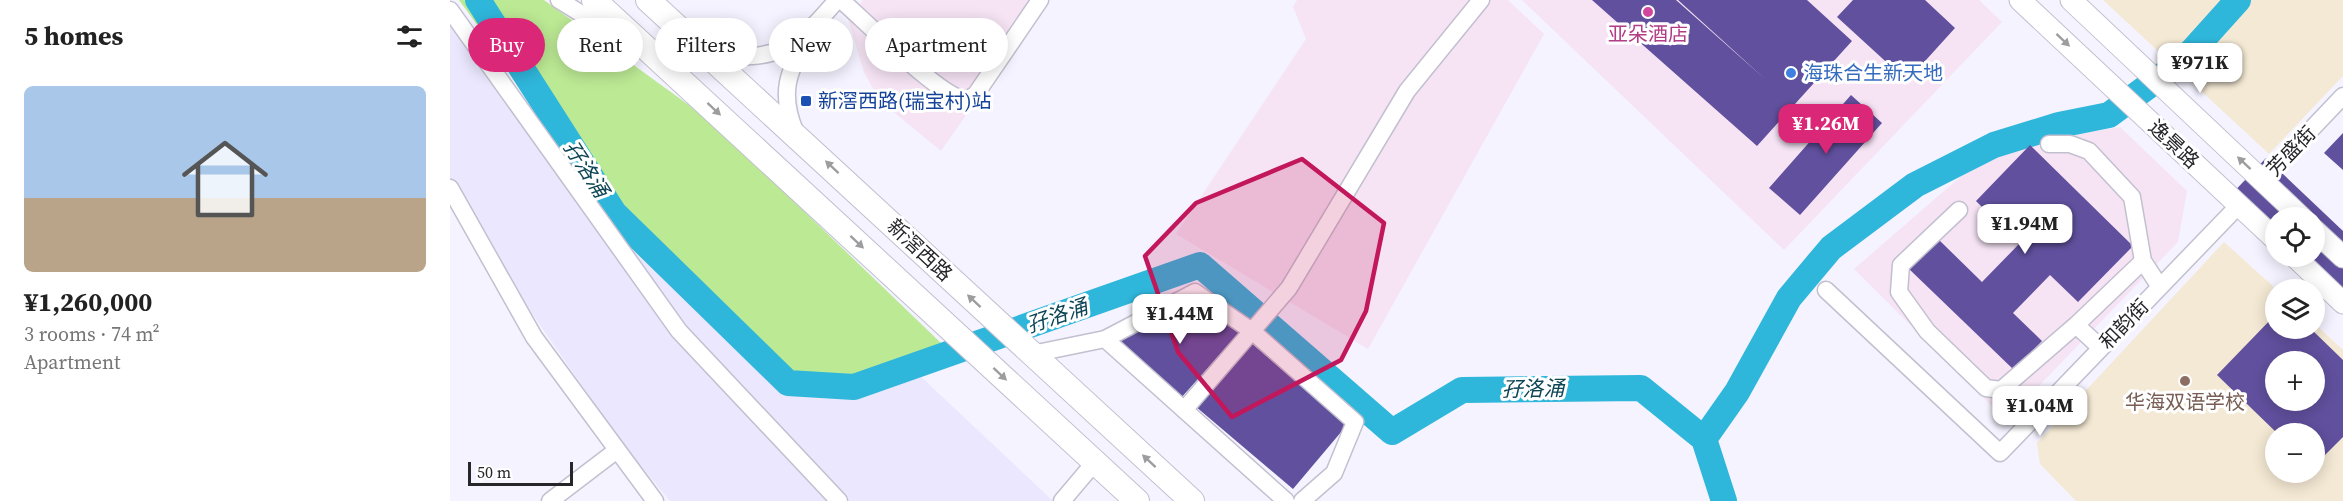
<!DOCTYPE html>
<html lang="en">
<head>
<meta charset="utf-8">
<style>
  :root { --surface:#fff; --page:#f2f2f2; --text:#222; --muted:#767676; --accent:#db2777 }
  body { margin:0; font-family:"Source Serif 4","Noto Sans SC",serif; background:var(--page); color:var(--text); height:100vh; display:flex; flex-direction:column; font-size:22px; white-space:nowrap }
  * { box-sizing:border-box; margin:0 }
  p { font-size:20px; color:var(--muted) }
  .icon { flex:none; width:33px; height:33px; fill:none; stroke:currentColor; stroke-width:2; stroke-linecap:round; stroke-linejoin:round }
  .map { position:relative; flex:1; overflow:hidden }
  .sheet { display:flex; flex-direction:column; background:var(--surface); width:450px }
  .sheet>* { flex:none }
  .guide { position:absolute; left:18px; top:18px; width:570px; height:54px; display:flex; gap:12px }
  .tools { position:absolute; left:1815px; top:207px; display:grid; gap:12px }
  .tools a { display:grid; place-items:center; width:60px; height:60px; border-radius:50%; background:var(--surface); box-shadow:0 3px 15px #0003; font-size:30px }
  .scale { position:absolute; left:18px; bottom:15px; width:105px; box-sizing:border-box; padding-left:6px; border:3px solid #25252a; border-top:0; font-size:16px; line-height:21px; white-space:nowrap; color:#25252a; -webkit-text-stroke:4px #fff; paint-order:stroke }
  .price { position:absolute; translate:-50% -51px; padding:0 14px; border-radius:12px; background:#fff; color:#222; font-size:20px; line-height:39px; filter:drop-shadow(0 2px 3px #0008) }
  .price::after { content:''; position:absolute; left:50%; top:36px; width:18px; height:14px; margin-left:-9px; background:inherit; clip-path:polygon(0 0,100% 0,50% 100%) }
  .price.active { background:var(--accent); color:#fff }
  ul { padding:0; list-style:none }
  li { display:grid; align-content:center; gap:12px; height:318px; padding:0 24px }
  li span { display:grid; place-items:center; height:186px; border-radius:9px; color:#555 }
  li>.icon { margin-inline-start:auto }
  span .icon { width:108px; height:108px; fill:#fffc; stroke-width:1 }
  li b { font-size:26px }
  h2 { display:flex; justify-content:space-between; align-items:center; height:72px; padding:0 24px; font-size:26px }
  .chip { padding:0 21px; border-radius:27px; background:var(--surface); box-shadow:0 3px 15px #0003; font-size:21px; line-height:54px }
  .chip.active { background:var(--accent); color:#fff }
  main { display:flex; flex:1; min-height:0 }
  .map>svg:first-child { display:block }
  .commercial { fill:#f6e4f5 }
  .built { fill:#eae7fe }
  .education { fill:#f4e9d4; fill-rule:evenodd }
  .green { fill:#bce994 }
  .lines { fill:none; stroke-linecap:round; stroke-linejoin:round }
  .river { stroke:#2fb6db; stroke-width:26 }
  .building { fill:#61509e; fill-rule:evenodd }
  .minor-casing { stroke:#c2c0cf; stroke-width:19 }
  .major-casing { stroke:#c2c0cf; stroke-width:23 }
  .highway-casing { stroke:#c2c0cf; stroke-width:26 }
  .minor { stroke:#fff; stroke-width:16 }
  .major { stroke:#fff; stroke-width:21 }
  .highway { stroke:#fff; stroke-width:24 }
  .oneway { fill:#9d9d9f }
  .marked { fill:#c2185b; fill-opacity:0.2; stroke:#c2185b; stroke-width:4.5; stroke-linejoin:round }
  .hotel-dot { fill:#d1479c; stroke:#fff; stroke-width:2 }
  .shop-dot { fill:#3f7fe0; stroke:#fff; stroke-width:2 }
  .transit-dot { fill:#1a4fb4; stroke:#fff; stroke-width:2 }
  .education-dot { fill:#8d6e63; stroke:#fff; stroke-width:2 }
  .labels { text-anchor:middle; stroke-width:6; stroke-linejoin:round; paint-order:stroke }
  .hotel-label { font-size:20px; fill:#b23c85; stroke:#fff }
  .shop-label { font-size:20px; fill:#366cbe; stroke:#fff; text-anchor:start }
  .transit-label { font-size:20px; fill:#164399; stroke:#fff; text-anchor:start }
  .street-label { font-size:20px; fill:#25252a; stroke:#fff }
  .education-label { font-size:20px; fill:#785e54; stroke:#fff }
  .water-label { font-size:21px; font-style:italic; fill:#0e4655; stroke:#fff }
</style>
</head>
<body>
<main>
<section class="sheet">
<h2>5 homes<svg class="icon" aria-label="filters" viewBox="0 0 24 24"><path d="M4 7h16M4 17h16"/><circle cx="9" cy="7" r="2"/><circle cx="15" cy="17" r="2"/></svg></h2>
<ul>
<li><span style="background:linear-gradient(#a9c7e8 60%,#b9a48a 0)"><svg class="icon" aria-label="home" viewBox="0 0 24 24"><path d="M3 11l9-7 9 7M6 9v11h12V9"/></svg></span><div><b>¥1,260,000</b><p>3 rooms · 74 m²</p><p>Apartment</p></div></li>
</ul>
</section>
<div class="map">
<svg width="1893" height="501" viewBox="0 0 1893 501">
  <rect width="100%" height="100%" fill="#f4f3ff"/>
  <path class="commercial" d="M413 0H597L491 151 429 100 414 72 398 19Z
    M847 0H1058L1094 34 918 349 726 234 856 39 843 7Z
    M1072 0H1529L1552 22 1334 250Z
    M1670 127 1737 191 1728 242 1556 420 1404 269 1516 172 1576 143Z"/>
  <path class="built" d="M0 0 160 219 243 308 315 377 395 394 468 374 603 501H220L175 447 0 196Z"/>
  <path class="education" d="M1653 0H1893V76L1819 154Z
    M1774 242 1826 289V328H1864L1865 324 1893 350V501H1626L1590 464 1587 443ZM1826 362H1864V400H1826ZM1826 434H1864V472H1826Z"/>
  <path class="green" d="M9 0H94L258 119 491 343 401 379 339 371 174 212 68 81Z"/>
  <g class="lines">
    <path class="river" d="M28 0 164 213 338 383 404 387 750 265 942 432 1012 390 1191 388 1254 439 1274 501
      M1254 439 1287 392 1339 298 1381 248 1465 185 1544 145 1609 125 1659 115 1735 59 1788 0"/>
  </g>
  <path class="building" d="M1142 0H1226L1315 79 1228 0H1357L1402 41 1307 146Z
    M1403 0H1475L1505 28 1457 81 1387 17Z
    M1401 95 1432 123 1350 215 1319 188Z
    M1893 133V170L1874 153Z
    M1580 145 1683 246 1628 302 1600 275 1563 313 1592 341 1564 370 1458 268 1487 238 1532 282 1569 244 1526 201Z
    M1816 158 1893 231V310L1837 256H1864V218H1826V246L1776 200Z
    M746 299 789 333 731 398 664 341Z
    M1826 314V328H1860L1893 360V437L1864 466V434H1828L1767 375ZM1826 362H1864V400H1826Z
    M800 342 897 425 843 489 745 406Z"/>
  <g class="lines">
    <g class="minor-casing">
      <path id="minor" d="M109 0 182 45
        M391 0C413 19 490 97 514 99 520 99 522 97 526 94L590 0
        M0 10 229 331 389 501
        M260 54C328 62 344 50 387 0
        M345 131C329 93 338 71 358 37
        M1599 144H1620L1639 151 1682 197 1693 261 1710 287
        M1813 180 1893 96
        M0 188 84 337 205 501
        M1509 210 1451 265 1449 292 1477 331 1536 388 1551 390 1626 325 1651 348
        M1376 290 1550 453 1789 205
        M1626 325 1693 261
        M655 339 836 501
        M582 354 655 339 745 292 802 331 905 422 884 473 852 501
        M734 410 839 288 957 91 1031 0
        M100 501 167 450
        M612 501 645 462"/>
    </g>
    <g class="major-casing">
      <path id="major" d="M1570 0 1826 240
        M1621 0 1852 218
        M1864 230 1893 257
        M1844 256 1893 303"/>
    </g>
    <g class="highway-casing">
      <path id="highway" d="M144 0 687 501
        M198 0 742 501"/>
    </g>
    <use href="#minor" class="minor"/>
    <use href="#major" class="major"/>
    <use href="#highway" class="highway"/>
  </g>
  <defs><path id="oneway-solid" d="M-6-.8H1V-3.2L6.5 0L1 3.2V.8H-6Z" transform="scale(1.5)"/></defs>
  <g class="oneway">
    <use href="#oneway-solid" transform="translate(1613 40) rotate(43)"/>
    <use href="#oneway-solid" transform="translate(264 109) rotate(43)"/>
    <use href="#oneway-solid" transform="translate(1794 163) rotate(-137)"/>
    <use href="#oneway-solid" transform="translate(382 167) rotate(-137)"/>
    <use href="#oneway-solid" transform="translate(407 242) rotate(43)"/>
    <use href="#oneway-solid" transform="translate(524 301) rotate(-137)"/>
    <use href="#oneway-solid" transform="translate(550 374) rotate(43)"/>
    <use href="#oneway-solid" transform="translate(699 461) rotate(-137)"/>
  </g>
  <path class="marked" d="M852 159 934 223 916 311 891 360 782 417 728 352 695 256 746 203Z"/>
  <circle class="hotel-dot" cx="1198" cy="12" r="6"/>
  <circle class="shop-dot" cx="1341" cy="73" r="6"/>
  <rect class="transit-dot" x="350" y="95" width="12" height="12" rx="3"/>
  <circle class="education-dot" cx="1735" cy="381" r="6"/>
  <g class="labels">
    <g class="hotel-label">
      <text x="1198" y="41">亚朵酒店</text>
    </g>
    <g class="shop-label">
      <text x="1353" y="80">海珠合生新天地</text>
    </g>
    <g class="transit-label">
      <text x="368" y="108">新滘西路(瑞宝村)站</text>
    </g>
    <g class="street-label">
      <text transform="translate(1724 144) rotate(43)" y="7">逸景路</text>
      <text transform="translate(1841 151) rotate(-46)" y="7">芳盛街</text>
      <text transform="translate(470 250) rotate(43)" y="7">新滘西路</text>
      <text transform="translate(1674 324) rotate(-46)" y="7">和韵街</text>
    </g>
    <g class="education-label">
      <text x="1735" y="409">华海双语学校</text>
    </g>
    <g class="water-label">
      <text transform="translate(136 169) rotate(57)" y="7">孖洛涌</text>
      <text transform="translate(607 316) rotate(-19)" y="7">孖洛涌</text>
      <text transform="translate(1083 389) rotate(-1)" y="7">孖洛涌</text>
    </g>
  </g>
</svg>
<div class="tools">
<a><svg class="icon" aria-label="locate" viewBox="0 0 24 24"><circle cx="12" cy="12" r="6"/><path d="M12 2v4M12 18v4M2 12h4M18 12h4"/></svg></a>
<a><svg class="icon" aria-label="layers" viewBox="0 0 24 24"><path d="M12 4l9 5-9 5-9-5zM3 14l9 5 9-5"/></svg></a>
<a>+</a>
<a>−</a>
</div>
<div class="scale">50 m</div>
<b class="price" style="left:1750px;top:94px">¥971K</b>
<b class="price active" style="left:1376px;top:155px">¥1.26M</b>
<b class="price" style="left:1575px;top:255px">¥1.94M</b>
<b class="price" style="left:730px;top:345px">¥1.44M</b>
<b class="price" style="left:1590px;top:437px">¥1.04M</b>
<div class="guide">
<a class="chip active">Buy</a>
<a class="chip">Rent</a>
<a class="chip">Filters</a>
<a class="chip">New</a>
<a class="chip">Apartment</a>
</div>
</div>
</main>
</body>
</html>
